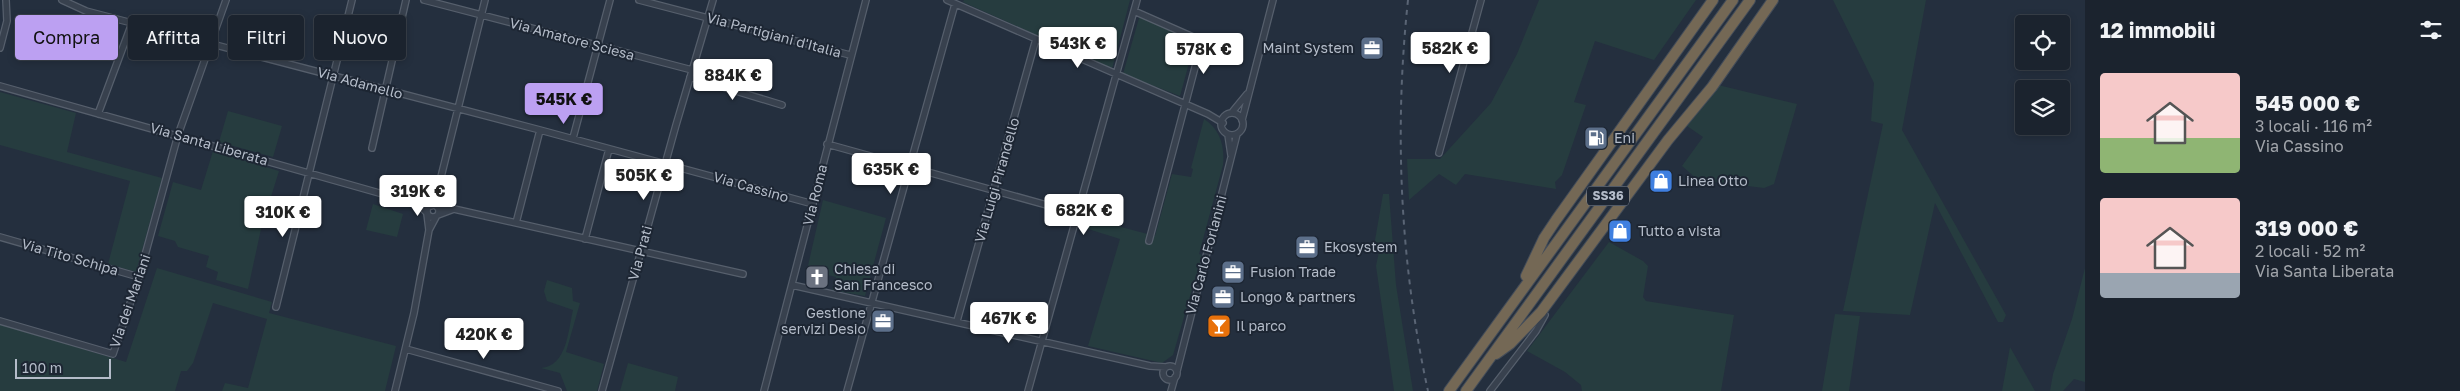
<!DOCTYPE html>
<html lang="it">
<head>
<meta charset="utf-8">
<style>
  :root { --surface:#1b232e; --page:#282f3a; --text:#f1f3f6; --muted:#a0a4aa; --line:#39404a; --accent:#bca0f2 }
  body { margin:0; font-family:"Golos Text",sans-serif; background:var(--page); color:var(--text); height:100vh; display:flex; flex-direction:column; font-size:19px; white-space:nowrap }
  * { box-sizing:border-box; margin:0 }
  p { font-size:16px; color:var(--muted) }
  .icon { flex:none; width:28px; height:28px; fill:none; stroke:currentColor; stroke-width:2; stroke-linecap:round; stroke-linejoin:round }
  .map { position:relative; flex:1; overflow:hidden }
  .details { display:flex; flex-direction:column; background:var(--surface); width:375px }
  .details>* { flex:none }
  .hud { position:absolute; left:15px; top:15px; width:475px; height:45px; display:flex; gap:10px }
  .fabs { position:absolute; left:2015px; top:15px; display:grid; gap:10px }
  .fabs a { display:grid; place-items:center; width:55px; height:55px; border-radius:5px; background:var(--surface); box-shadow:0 2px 8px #0003,0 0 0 1px var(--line); font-size:25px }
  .scale { position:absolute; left:15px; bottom:12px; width:96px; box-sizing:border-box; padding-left:5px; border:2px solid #b4bcc9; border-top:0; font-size:14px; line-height:18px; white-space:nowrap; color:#b4bcc9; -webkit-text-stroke:4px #1d2633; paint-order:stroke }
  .price { position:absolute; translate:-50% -42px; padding:0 11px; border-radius:5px; background:#fff; color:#222; font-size:16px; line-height:32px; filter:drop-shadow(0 1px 2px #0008) }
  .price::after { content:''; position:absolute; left:50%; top:30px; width:15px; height:11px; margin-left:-8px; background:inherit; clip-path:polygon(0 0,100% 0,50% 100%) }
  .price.current { background:var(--accent); color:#111 }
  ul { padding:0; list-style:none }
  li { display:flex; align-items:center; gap:15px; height:125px; padding:0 15px }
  li span { display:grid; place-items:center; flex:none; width:140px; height:100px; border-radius:5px; color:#555 }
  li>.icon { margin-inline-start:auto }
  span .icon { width:60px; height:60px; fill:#fffc; stroke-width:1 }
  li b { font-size:21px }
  h2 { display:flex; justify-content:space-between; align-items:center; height:60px; padding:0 15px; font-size:21px }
  .tag { padding:0 18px; border-radius:5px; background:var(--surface); box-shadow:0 2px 8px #0003,0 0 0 1px var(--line); font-size:18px; line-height:45px }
  .tag.current { background:var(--accent); color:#111 }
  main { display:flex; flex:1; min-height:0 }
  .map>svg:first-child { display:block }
  .green { fill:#263c3f }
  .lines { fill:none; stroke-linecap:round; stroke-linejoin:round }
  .street-casing { stroke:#565f6c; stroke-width:8 }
  .highway-casing { stroke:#434c59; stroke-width:12 }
  .street { stroke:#38414e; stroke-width:5.5 }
  .highway { stroke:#746855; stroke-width:10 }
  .rail { stroke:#5a6575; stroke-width:2; stroke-dasharray:5 5; stroke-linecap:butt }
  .labels { text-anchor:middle; stroke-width:4; stroke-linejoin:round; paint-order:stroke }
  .shield { fill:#1d2633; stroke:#878f9c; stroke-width:1 }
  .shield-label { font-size:12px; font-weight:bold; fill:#b4bcc9 }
  .street-label { font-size:14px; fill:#b4bcc9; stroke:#1d2633 }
  .poi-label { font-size:14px; fill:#b4bcc9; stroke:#1d2633; text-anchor:start }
</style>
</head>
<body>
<main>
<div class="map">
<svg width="2085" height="391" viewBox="0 0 2085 391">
  <rect width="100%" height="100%" fill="#242f3e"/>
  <path class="green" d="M964 0H1130L1112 69 963 2Z
    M1539 0H1696L1654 60 1595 41 1574 102 1586 105 1562 175 1555 182 1556 189 1465 174 1456 185 1439 174 1409 200 1407 159H1440L1491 103 1517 54Z
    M1833 0H1926L1902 130 2006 315 2003 322H1998L1935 203 1910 315 1843 311 1883 124 1871 121 1874 83Z
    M1140 15 1195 41 1180 96 1123 74Z
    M1718 85 1797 104 1774 184 1764 188 1698 180 1682 166 1703 137 1687 126Z
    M0 92 76 113 67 152 162 178 136 272 108 264 130 181 0 145Z
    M228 111 282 126 273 157 219 142Z
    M1204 119C1220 129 1225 146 1223 165L1199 254 1202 255 1173 355 1162 363 1088 346 1120 239 1088 229 1091 219 1155 236 1172 174 1191 177 1193 169 1191 168Z
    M213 151 279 171 261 229 248 289 216 280 218 272 206 267 209 256 178 247 175 241 158 236 173 182 201 190Z
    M1383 194H1389L1396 285 1413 391H1394L1376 266 1380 247 1374 246Z
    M823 200 886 218 865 296 832 290 836 277 807 270Z
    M373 204 403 214 397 237 366 230Z
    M1609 242 1643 261 1648 266 1643 297 1646 301 1734 315 1721 391H1582L1581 385 1565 372 1527 351Z
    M157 268 272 302 269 313 396 346 385 391H222L225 383 248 388 267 319 213 303 193 363 187 371H181L175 391H0V324L126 362Z
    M2085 268V382L2074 379 2063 391H2050L2053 374 2072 319Z
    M547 280 572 288 573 301 580 303 566 352 604 364 597 391H567L560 373 541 368C567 366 568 331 573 310L547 301 544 291Z
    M1835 314 1860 316 1849 391H1822Z
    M2010 347 2035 391H2002Z
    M628 363 678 377 675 391H620Z"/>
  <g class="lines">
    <g class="street-casing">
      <path id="street" d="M62 0 86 11 132 23 540 130 813 204
        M424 0 692 70
        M639 0 850 55
        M947 0 1208 114 1223 123
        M1134 11 1202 41 1149 241
        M0 48 7 21 6 0
        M690 77 782 105
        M0 86 418 204
        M1233 111 1247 94
        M1221 124a11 11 0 1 1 22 0a11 11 0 1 1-22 0Z
        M98 114 132 23
        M1242 120 1273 0
        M1228 135 1231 155
        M573 138 610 0
        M827 144 1079 214
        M372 148 406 0
        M1439 153 1481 0
        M427 211a6 6 0 1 1 12 0a6 6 0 1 1-12 0Z
        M434 205 485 0
        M437 207 454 209 438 215
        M454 209 743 274
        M427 213 418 204 431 206
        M427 214 429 230 436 217
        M516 223 540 130
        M0 237 139 277
        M585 239 609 149
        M792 285 1150 366 1166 367
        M276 307 352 0
        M0 321 113 354 139 277 178 135 226 0
        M957 321 1036 39
        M406 349 558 391
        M1163 373a7 7 0 1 1 14 0a7 7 0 1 1-14 0Z
        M1177 371 1237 134
        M395 391 414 313 429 230
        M602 391 676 125 713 0
        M764 391 866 0
        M847 391 955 4
        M1028 391 1137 0
        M1171 391 1175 377
        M1490 391 1536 331 1545 315"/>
    </g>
    <g class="highway-casing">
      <path id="highway" d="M1526 276 1544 238 1556 220 1713 0
        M1496 354 1510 344 1541 312 1668 140 1712 87 1773 0
        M1449 391 1733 0
        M1466 391 1750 0"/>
    </g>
    <use href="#street" class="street"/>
    <use href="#highway" class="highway"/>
    <path class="rail" d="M1408 0C1394 130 1400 263 1428 391"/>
  </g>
  <defs>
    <g id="office-square" transform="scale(1.25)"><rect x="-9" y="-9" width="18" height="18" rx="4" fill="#5c6f8a" stroke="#1d2633"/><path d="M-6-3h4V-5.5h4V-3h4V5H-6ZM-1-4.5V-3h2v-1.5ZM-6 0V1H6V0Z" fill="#fff"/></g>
    <g id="fuel-square" transform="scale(1.25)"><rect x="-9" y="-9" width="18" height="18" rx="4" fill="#5c6f8a" stroke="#1d2633"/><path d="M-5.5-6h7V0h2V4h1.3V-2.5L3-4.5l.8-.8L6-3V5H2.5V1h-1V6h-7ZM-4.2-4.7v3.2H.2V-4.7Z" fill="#fff"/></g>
    <g id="shop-square" transform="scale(1.25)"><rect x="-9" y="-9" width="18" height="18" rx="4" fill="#3f7fe0" stroke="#1d2633"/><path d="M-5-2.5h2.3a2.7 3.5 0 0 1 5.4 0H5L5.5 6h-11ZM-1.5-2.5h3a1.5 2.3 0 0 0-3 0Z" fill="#fff"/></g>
    <g id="church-square" transform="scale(1.25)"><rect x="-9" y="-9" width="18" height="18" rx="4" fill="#6b7280" stroke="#1d2633"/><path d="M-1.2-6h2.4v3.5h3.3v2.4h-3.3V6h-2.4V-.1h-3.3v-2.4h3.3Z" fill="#fff"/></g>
    <g id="bar-square" transform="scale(1.25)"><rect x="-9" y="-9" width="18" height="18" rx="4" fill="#e8710a" stroke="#1d2633"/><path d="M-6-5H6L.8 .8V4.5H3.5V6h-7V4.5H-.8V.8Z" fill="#fff"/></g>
  </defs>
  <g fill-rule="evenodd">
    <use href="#office-square" x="1372" y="48"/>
    <use href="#fuel-square" x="1596" y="138"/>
    <use href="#shop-square" x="1661" y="181"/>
    <use href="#shop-square" x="1620" y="231"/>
    <use href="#office-square" x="1307" y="247"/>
    <use href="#office-square" x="1233" y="272"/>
    <use href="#church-square" x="817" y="277"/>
    <use href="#office-square" x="1223" y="297"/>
    <use href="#office-square" x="883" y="321"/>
    <use href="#bar-square" x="1219" y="326"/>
  </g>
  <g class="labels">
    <rect class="shield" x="1587" y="186.5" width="42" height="19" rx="4"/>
    <g class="shield-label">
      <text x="1608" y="200">SS36</text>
    </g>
    <g class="street-label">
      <text transform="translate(774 35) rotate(15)" y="5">Via Partigiani d'Italia</text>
      <text transform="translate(572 39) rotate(15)" y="5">Via Amatore Sciesa</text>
      <text transform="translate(360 83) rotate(15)" y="5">Via Adamello</text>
      <text transform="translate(209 144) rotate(16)" y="5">Via Santa Liberata</text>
      <text transform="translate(997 180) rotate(-74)" y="5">Via Luigi Pirandello</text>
      <text transform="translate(751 187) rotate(16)" y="5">Via Cassino</text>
      <text transform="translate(815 195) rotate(-76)" y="5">Via Roma</text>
      <text transform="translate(640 253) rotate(-75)" y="5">Via Prati</text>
      <text transform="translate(1206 255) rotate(-75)" y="5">Via Carlo Forlanini</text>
      <text transform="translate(70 257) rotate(16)" y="5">Via Tito Schipa</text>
      <text transform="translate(130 301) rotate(-71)" y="5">Via dei Mariani</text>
    </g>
    <g class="poi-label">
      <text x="1354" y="53" text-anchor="end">Maint System</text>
      <text x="1614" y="143">Eni</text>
      <text x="1678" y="186">Linea Otto</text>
      <text x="1638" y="236">Tutto a vista</text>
      <text x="1324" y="252">Ekosystem</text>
      <text x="834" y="274">Chiesa di<tspan x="834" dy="16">San Francesco</tspan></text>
      <text x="1250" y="277">Fusion Trade</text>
      <text x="1240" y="302">Longo &amp; partners</text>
      <text x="866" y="318" text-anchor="end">Gestione<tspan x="866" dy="16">servizi Desio</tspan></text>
      <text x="1236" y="331">Il parco</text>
    </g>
  </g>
</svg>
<div class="fabs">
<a><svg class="icon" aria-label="locate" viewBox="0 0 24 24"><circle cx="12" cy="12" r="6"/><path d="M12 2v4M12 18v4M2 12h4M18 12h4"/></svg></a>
<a><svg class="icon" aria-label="layers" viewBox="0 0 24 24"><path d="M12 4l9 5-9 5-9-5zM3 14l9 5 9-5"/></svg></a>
</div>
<div class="scale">100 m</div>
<b class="price" style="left:1078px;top:69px">543K €</b>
<b class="price" style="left:1450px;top:74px">582K €</b>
<b class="price" style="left:1204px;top:75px">578K €</b>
<b class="price" style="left:733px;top:101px">884K €</b>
<b class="price current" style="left:564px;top:125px">545K €</b>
<b class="price" style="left:891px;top:195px">635K €</b>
<b class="price" style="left:644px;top:201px">505K €</b>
<b class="price" style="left:418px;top:217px">319K €</b>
<b class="price" style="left:1084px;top:236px">682K €</b>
<b class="price" style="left:283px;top:238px">310K €</b>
<b class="price" style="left:1009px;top:344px">467K €</b>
<b class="price" style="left:484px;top:360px">420K €</b>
<div class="hud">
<a class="tag current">Compra</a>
<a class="tag">Affitta</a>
<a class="tag">Filtri</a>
<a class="tag">Nuovo</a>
</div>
</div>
<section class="details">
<h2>12 immobili<svg class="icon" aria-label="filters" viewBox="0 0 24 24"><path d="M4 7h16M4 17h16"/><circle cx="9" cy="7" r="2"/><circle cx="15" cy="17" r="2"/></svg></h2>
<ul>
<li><span style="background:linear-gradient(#f6c9c9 65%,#8fb573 0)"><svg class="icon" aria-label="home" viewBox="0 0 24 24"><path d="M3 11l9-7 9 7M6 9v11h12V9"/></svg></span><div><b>545 000 €</b><p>3 locali · 116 m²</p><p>Via Cassino</p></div></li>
<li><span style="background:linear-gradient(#f6c9c9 75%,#9aa5b1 0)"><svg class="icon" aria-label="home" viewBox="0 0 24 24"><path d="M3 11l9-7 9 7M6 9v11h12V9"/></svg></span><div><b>319 000 €</b><p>2 locali · 52 m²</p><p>Via Santa Liberata</p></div></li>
</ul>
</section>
</main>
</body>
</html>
